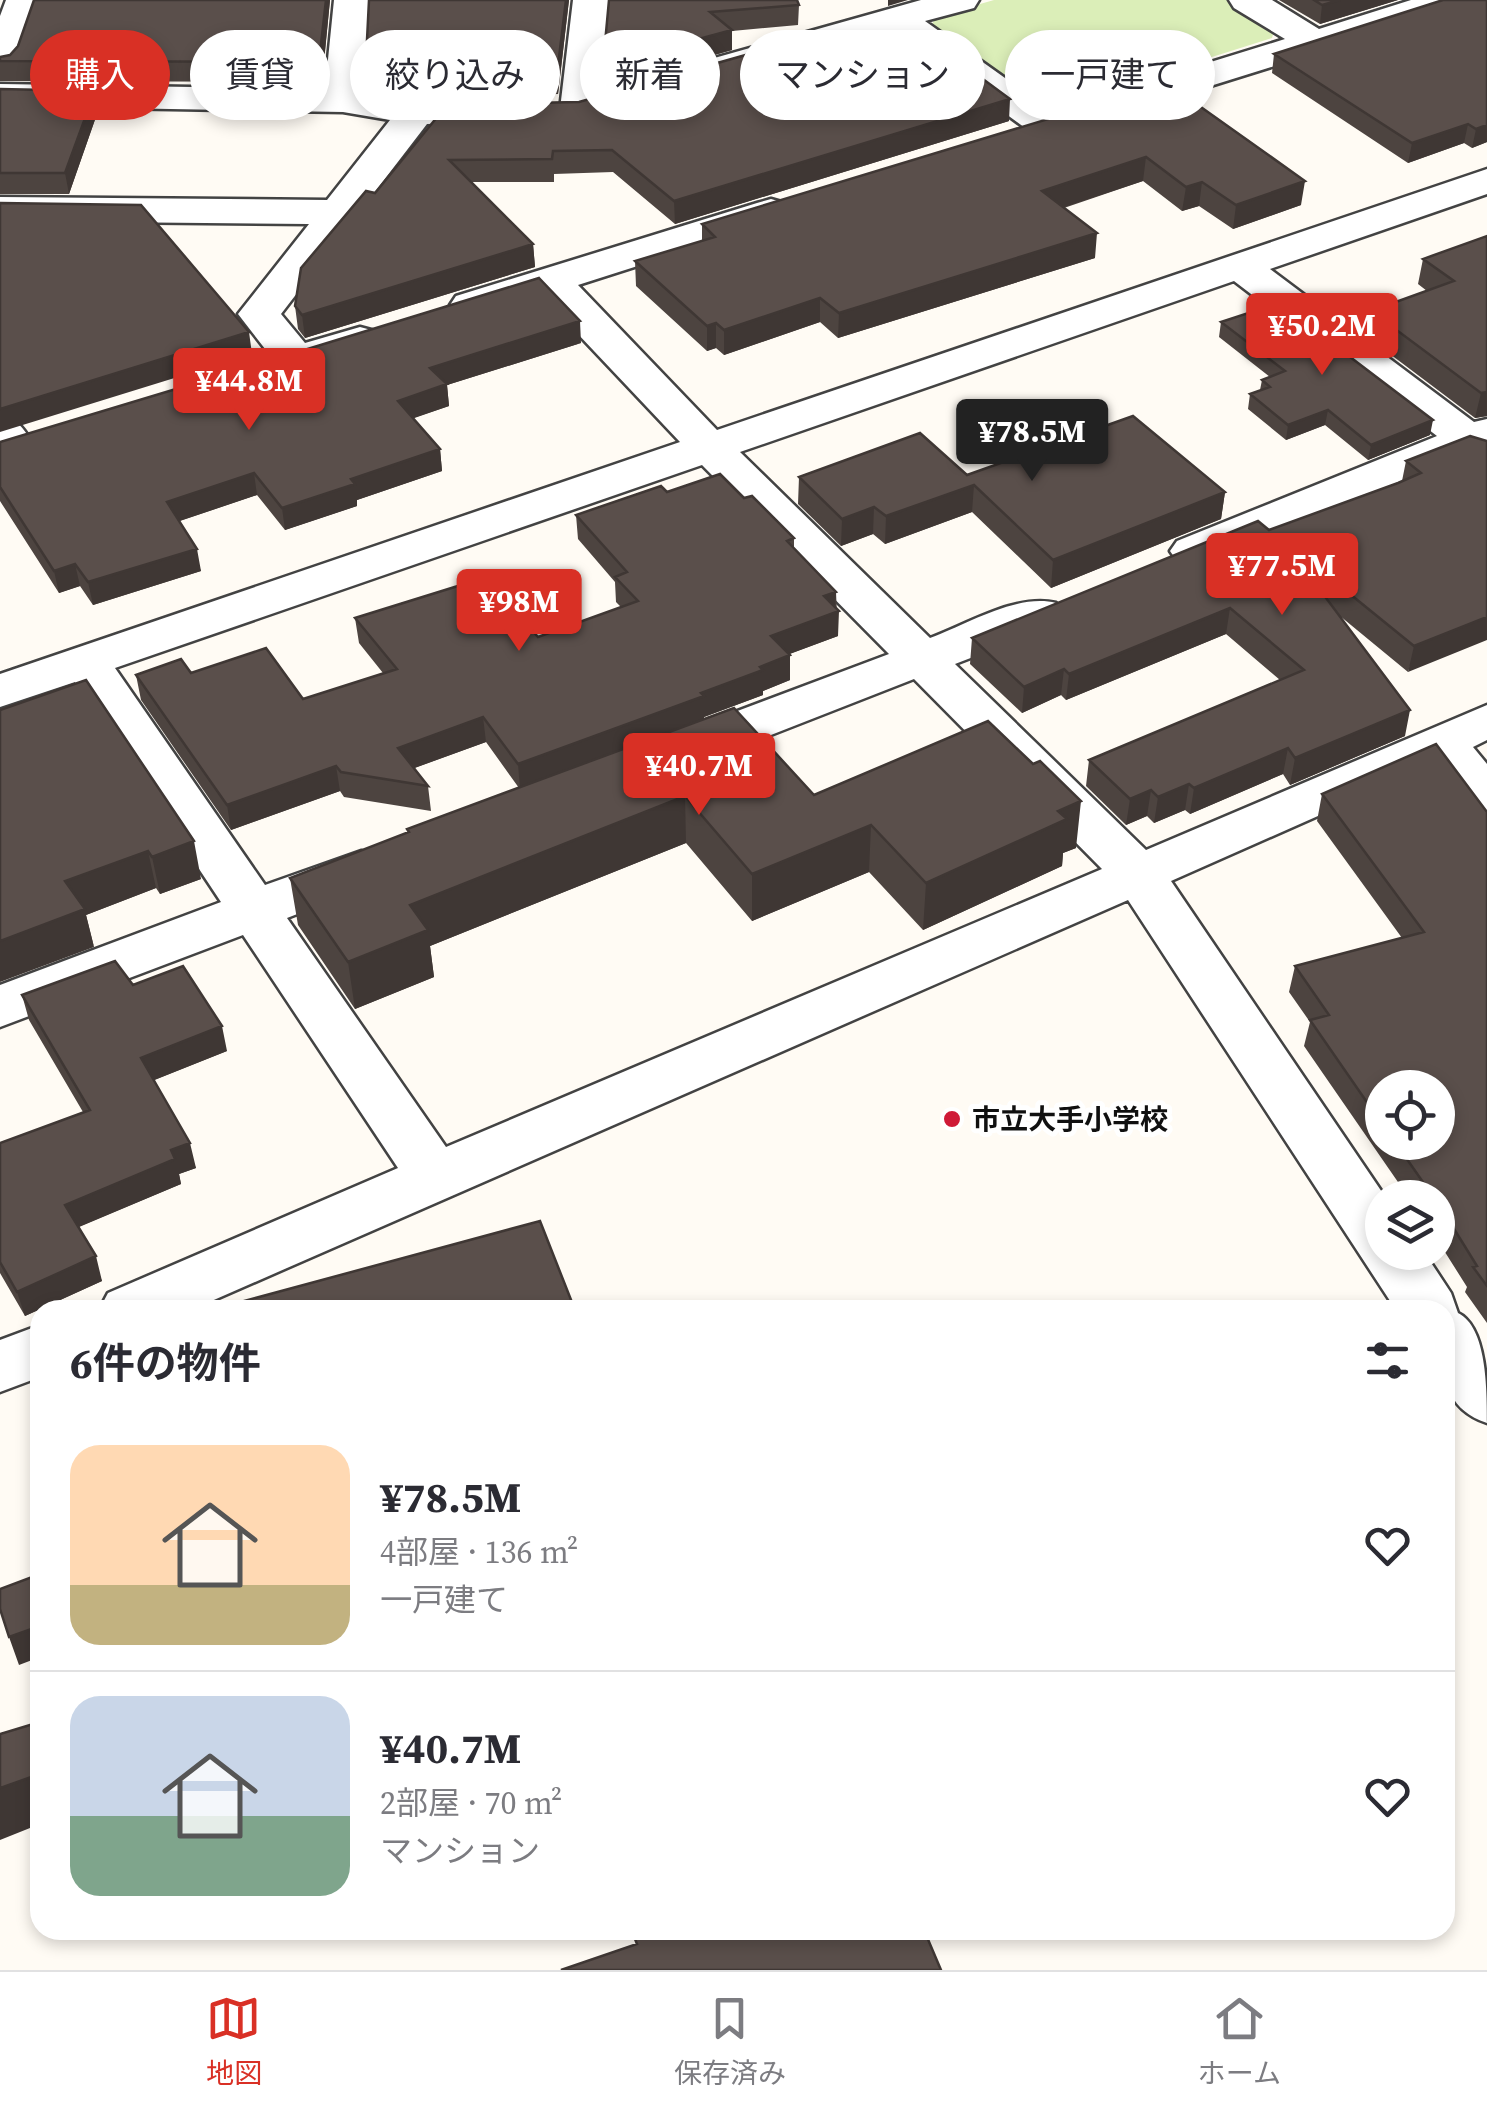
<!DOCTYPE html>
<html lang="ja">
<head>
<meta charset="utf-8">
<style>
  :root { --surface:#fff; --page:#f7f7f7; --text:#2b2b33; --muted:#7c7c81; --line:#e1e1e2; --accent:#d93025 }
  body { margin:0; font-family:"Source Serif 4","Noto Sans JP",serif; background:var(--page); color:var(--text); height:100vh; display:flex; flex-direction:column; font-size:38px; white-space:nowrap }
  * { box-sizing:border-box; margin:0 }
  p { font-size:32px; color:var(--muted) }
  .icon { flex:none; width:55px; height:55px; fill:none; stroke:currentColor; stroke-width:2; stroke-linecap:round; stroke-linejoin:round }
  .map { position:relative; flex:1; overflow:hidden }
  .drawer { position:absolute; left:30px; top:1300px; width:1425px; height:640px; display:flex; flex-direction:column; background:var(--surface); border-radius:30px; box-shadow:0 5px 15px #0003 }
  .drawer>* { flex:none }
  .top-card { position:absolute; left:30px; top:30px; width:1428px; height:90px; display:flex; gap:20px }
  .controls { position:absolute; left:1365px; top:1070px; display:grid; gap:20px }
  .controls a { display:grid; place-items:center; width:90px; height:90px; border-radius:50%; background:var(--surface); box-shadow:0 5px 15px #0003; font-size:50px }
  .price { position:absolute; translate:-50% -85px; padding:0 22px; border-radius:10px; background:var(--accent); color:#fff; font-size:32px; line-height:65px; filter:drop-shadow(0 2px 5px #0008) }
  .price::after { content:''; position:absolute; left:50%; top:60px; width:30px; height:22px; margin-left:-15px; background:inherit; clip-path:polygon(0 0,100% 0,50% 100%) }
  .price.on { background:#222; color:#fff }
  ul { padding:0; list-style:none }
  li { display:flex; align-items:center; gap:30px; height:250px; padding:0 40px }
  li+li { border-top:2px solid var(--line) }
  li span { display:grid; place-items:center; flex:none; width:280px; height:200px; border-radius:30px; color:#555 }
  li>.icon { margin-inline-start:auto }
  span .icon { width:120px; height:120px; fill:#fffc; stroke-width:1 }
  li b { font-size:42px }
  h2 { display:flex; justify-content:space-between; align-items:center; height:120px; padding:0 40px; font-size:42px }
  .pill { padding:0 35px; border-radius:45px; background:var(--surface); box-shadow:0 5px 15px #0003; font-size:35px; line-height:90px }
  .pill.on { background:var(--accent); color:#fff }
  .dock { display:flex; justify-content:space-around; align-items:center; height:140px; border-top:2px solid var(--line); background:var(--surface); font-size:28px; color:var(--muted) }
  .dock a { display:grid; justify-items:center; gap:5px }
  .dock .on { color:var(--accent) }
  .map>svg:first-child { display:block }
  .green { fill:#dbeeb8 }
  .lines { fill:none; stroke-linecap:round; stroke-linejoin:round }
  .minor-casing { stroke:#434343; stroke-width:5 }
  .minor { fill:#fff; fill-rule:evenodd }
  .wall { fill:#4d4440; fill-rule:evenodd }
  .shaded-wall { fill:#3f3734 }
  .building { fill:#5a4f4b; stroke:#3f3734; stroke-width:2.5 }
  .poi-dot { fill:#cf1a37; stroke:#fff; stroke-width:4 }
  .labels { text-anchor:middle; stroke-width:10; stroke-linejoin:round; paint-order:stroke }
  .poi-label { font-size:28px; font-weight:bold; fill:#101010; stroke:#fff; text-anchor:start }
</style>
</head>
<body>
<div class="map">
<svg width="1487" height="1970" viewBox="0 0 1487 1970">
  <rect width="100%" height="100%" fill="#fffbf4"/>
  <path class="green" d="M994 0H1227L1274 31 1272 38 1057 106 1039 104 932 25 935 17Z"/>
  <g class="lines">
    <g class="minor-casing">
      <path id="minor" d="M6 0H42L19 64 13 72 0 75V16Z
        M334 0H370L363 93 416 102 516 99 529 102 535 110 529 118 516 121 427 124 281 314 305 343 360 327 375 331 381 340 375 349 219 397 204 401 189 397 182 388 189 379 269 354 238 314 309 224 0 221V197L327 200 390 120 343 112 0 106V84L325 89Z
        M573 0H609L598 109 592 117 579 120 566 117 560 109Z
        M921 0H979L974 8 925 21 1060 117 1065 125 1060 133 1046 136 1032 133 892 31 692 87 679 84 673 76 679 68Z
        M1229 0H1272L1319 29 1411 0H1466L1461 8 1114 116 1101 119 1088 116 1082 108 1088 100 1285 39 1234 8Z
        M1487 169V194L1270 269 1474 422 1487 419V466L1464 457 1209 561 1193 565 1177 561 1170 551 1177 541 1437 436 1234 281 740 452 930 638C966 625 1017 593 1056 603L1063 614 1056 625 955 664 1146 850 1487 705V740L1473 747 1487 764V816L1469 811 1433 765 1171 881 1386 1198H1382V1252H1424L1451 1293 1458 1313C1487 1327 1487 1390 1487 1423 1433 1405 1445 1357 1445 1310H1396L1128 900 191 1310H99L108 1293 398 1168 243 935 0 1027V985L221 902 75 682 0 707V674L680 442 542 296 471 318 456 314 450 305 456 296 757 203 771 199 785 203 791 211 785 219 578 285 717 430ZM702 465 889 654 663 739 656 751 663 763 681 768 699 763 914 679 1102 869 446 1147 287 918 380 882 387 869 380 856 361 851 265 885 115 668Z
        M0 415C19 419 24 430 35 446L29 455 13 459 0 456Z
        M40 1325V1377L0 1392V1340Z"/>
    </g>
    <use href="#minor" class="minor"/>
  </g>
  <path class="wall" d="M330 0 322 82 0 81V57Z
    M369 0H569L558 94 473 97V88L375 87 374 81H368L366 60Z
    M609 0 799 5 798 25 732 31V50L604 86Z
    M1279 0H1398L1320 24Z
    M1487 0V142L1472 148 1464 143 1408 163 1272 73 1274 54Z
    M1167 83 1301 205 1233 229 1199 206 1182 211 1143 181 1064 208 1095 258 838 338 820 322 724 355 716 348 707 351 636 286 635 261 702 241V224Z
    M0 89 98 111 69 194H0Z
    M813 94 1009 121 675 224 613 172 554 174V182H471L533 244 535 267 305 338 298 329 295 306 375 193 447 105Z
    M1487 236V416L1475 418 1366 336 1371 311 1427 291 1418 284 1423 259Z
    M1221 322 1430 435 1368 460 1325 425 1286 440 1248 409 1250 394 1260 390 1262 380 1270 377 1219 337Z
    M581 343 447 385 449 406 413 418 440 449 442 471 357 500V506L285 530 257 495 179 521 201 571 93 605 80 586 59 593 0 501V442L285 375Z
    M1487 441 1408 672 1340 616 1405 736 1290 785 1283 774 1190 814 1185 810 1154 823 1147 816 1126 825 1086 786 1089 760 1280 680 1226 634 1066 700 1061 695 1022 713 970 664 972 638 1402 481 1406 461Z
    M967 475 1225 492 1221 519 1051 588 972 512 885 544 873 534 841 546 798 504 799 477Z
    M667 492 744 498 794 538V548L836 592 838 636 789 654 790 680 763 691V695L704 717V719L814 795 1076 848 1063 853 1062 866 923 930 869 872 752 921 686 843 430 946 434 977 355 1009 298 925 290 878 408 833 407 829 519 788 486 742 414 768 428 786 431 811 344 797 340 791 231 830 141 700 136 675 191 673 303 699 383 673 359 643 355 618 538 637 621 607 616 602 615 582 578 539 576 515Z
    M0 710 201 879 160 894 156 888 86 915 94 947Z
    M1322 794 1487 812V1323L1465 1292 1467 1287 1438 1241V1198H1409L1304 1046 1310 1022 1289 992 1295 966 1402 938 1317 821ZM1382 1088 1438 1142H1382Z
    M133 985 227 1051 154 1080 196 1168 179 1174 181 1184 78 1227 102 1281 25 1316 0 1273V1143L83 1112 29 1020 22 995Z"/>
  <path class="shaded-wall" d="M326 0H330L322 82 319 62Z
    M566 0H569L558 94 557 74Z
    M888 0H908L888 6Z
    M1340 0H1398L1320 24 1322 5Z
    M732 30V50L604 86 603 65Z
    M95 91 98 111 69 194 65 173Z
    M1010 99 1009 121 675 224 674 201Z
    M1468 124 1464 143 1408 163 1412 143Z
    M1487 125V142L1472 148 1476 129Z
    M1146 157 1143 181 1040 215 1042 191Z
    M1305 181 1301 205 1233 229 1236 205Z
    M1202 182 1199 206 1182 211 1186 187Z
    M1097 233 1095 258 838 338 839 313Z
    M533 244 535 267 305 338 302 315Z
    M820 298V322L724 355V330Z
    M580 321 581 343 447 385 449 406 400 423 398 401 430 368Z
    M716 323V348L707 351V326Z
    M249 332 252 354 0 432V409Z
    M1487 392V416L1475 418 1481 393Z
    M1328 410 1325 425 1286 440 1288 425Z
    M1433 420 1430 435 1368 460 1371 445Z
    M440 449 442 471 357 500V506L285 530 282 508 351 479Z
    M254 473 257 495 171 524 167 502Z
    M974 485 972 512 885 544 886 516Z
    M1225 492 1221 519 1051 588 1053 560Z
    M874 507 873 534 841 546 842 519Z
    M197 549 201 571 93 605 88 582Z
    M75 564 80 586 59 593 54 571Z
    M1324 573 1319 598 1314 582Z
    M836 592 835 612 839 611 838 636 771 661V636L824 596Z
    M1230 608 1226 634 1066 700 1069 674Z
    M1487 617V640L1408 672 1414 646Z
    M790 655V680L763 691V695L704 717V721L520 789 518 764 701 693Z
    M1064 669 1061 695 1022 713 1024 687Z
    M1410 710 1405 736 1290 785 1295 758Z
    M483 717 486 742 401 773 398 748Z
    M1288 748 1283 774 1190 814 1194 788Z
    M336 766 340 791 231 830 227 805Z
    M1189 784 1185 810 1154 823 1158 797Z
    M1151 790 1147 816 1126 825 1130 799Z
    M685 796 686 843 430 946 434 977 355 1009 348 962 410 905Z
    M1081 801 1076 848 1063 853 1062 866 923 930 926 883 1058 811Z
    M871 825 869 872 752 921V874Z
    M194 841 201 879 160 894 152 857Z
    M148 851 156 888 86 915 94 947 0 982V941L65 881Z
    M222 1026 227 1051 147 1083 141 1058Z
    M190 1143 196 1168 179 1174 181 1184 72 1230 65 1205 171 1150Z
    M96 1256 102 1281 25 1316 17 1292Z
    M40 1626V1657L19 1665 9 1637Z
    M37 1775 40 1783V1824L0 1840V1788Z"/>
  <path class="building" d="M34 0H326L319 62 0 61V57L10 55 18 46Z
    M369 0H566L557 74 472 76 478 68 372 67 373 60H366Z
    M609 0H797L799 5 710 12 732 30 603 65Z
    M1314 0H1340L1322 5Z
    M1443 0H1487V125L1476 129 1468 124 1412 143 1274 54Z
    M760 51 813 94 949 54 1010 99 674 201 612 150 553 151 552 159 449 160 533 244 302 315 295 306 301 268 366 191 375 193 447 105 579 102Z
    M1167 83 1305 181 1236 205 1202 182 1186 187 1146 157 1042 191 1097 233 839 313 820 298 724 330 716 323 707 326 635 261 715 237 702 224Z
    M0 89 95 91 65 173H0Z
    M0 203 141 205 249 332 0 409Z
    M1487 236V392L1481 393 1371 311 1454 281 1423 259Z
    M539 278 580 321 430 368 447 384 398 401 440 449 351 479 355 484 282 508 254 473 167 502 197 549 88 582 75 564 54 571 0 487V442L272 360 285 375 288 355Z
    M1279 303 1433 420 1371 445 1328 410 1288 425 1250 394 1270 387 1262 380 1285 371 1221 322Z
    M1133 416 1225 492 1053 560 974 485 886 516 874 507 842 519 799 477 920 433 967 475Z
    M1470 436 1487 441V617L1414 646 1324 573 1314 582 1410 710 1295 758 1288 748 1194 788 1189 784 1158 797 1151 790 1130 799 1089 760 1304 670 1230 608 1069 674 1064 669 1024 687 972 638 1258 521 1269 530 1398 483 1421 473 1406 461Z
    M720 474 744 498 752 496 794 538 787 541 836 592 824 596 839 611 771 636 790 655 760 667 763 670 701 693 704 696 518 764 483 717 398 748 428 786 341 772 336 766 227 805 136 675 181 659 191 673 266 648 303 699 397 669 355 618 474 581 477 584 489 580 538 637 638 601 615 577 627 572 576 515 661 486 667 492Z
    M86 680 194 841 152 857 148 851 65 881 85 909 0 941V710Z
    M734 708 814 795 988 721 1033 764 1040 761 1081 801 1058 811 1067 819 926 883 871 825 752 874 685 796 410 905 428 930 348 962 290 878 409 832 407 829Z
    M1436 744 1487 812V1286L1473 1267 1477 1266 1438 1203V1198H1434L1395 1142H1438V1088H1382V1124L1310 1020 1329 1015 1295 966 1424 932 1322 794Z
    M115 961 133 985 183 966 222 1026 141 1058 190 1143 171 1150 175 1159 65 1205 96 1256 17 1292 0 1262V1143L90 1110 22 995Z
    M540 1221 575 1310H211Z
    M40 1574V1626L9 1637 0 1609V1589Z
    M40 1722V1791L37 1775 0 1788V1734Z
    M643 1930H924L941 1970H561L637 1944 633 1934Z"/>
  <circle class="poi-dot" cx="952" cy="1119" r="10"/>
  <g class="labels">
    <g class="poi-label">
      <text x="972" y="1129">市立大手小学校</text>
    </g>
  </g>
</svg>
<div class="controls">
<a><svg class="icon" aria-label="locate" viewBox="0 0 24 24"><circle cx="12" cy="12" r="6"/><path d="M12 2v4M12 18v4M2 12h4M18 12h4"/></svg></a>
<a><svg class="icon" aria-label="layers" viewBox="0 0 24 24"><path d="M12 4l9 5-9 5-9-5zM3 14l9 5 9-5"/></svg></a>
</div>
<b class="price" style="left:1322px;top:378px">¥50.2M</b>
<b class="price" style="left:249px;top:433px">¥44.8M</b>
<b class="price on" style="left:1032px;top:484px">¥78.5M</b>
<b class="price" style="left:1282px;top:618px">¥77.5M</b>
<b class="price" style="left:519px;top:654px">¥98M</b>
<b class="price" style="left:699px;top:818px">¥40.7M</b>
<div class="top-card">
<a class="pill on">購入</a>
<a class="pill">賃貸</a>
<a class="pill">絞り込み</a>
<a class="pill">新着</a>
<a class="pill">マンション</a>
<a class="pill">一戸建て</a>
</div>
<section class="drawer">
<h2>6件の物件<svg class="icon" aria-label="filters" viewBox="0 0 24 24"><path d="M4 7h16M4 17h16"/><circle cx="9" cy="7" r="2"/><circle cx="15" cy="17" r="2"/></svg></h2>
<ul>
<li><span style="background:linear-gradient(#ffd9b3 70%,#c2b280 0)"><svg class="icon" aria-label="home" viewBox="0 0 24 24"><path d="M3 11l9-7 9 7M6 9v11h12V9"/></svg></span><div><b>¥78.5M</b><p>4部屋 · 136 m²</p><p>一戸建て</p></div><svg class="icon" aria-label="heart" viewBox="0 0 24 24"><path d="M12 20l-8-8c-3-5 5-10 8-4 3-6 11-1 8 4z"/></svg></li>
<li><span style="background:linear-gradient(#c9d6e8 60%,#7fa58c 0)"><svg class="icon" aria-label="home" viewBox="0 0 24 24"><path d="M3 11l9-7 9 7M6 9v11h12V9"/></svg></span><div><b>¥40.7M</b><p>2部屋 · 70 m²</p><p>マンション</p></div><svg class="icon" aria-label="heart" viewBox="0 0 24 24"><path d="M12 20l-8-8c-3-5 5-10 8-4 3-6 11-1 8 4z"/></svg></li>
</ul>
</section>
</div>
<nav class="dock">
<a class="on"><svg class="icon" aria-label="map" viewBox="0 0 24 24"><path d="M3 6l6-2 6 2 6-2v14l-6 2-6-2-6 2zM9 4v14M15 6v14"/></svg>地図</a>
<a><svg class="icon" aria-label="saved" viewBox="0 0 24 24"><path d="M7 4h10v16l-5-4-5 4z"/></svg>保存済み</a>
<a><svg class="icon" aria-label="home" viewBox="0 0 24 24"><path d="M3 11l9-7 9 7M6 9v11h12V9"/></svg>ホーム</a>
</nav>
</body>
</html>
